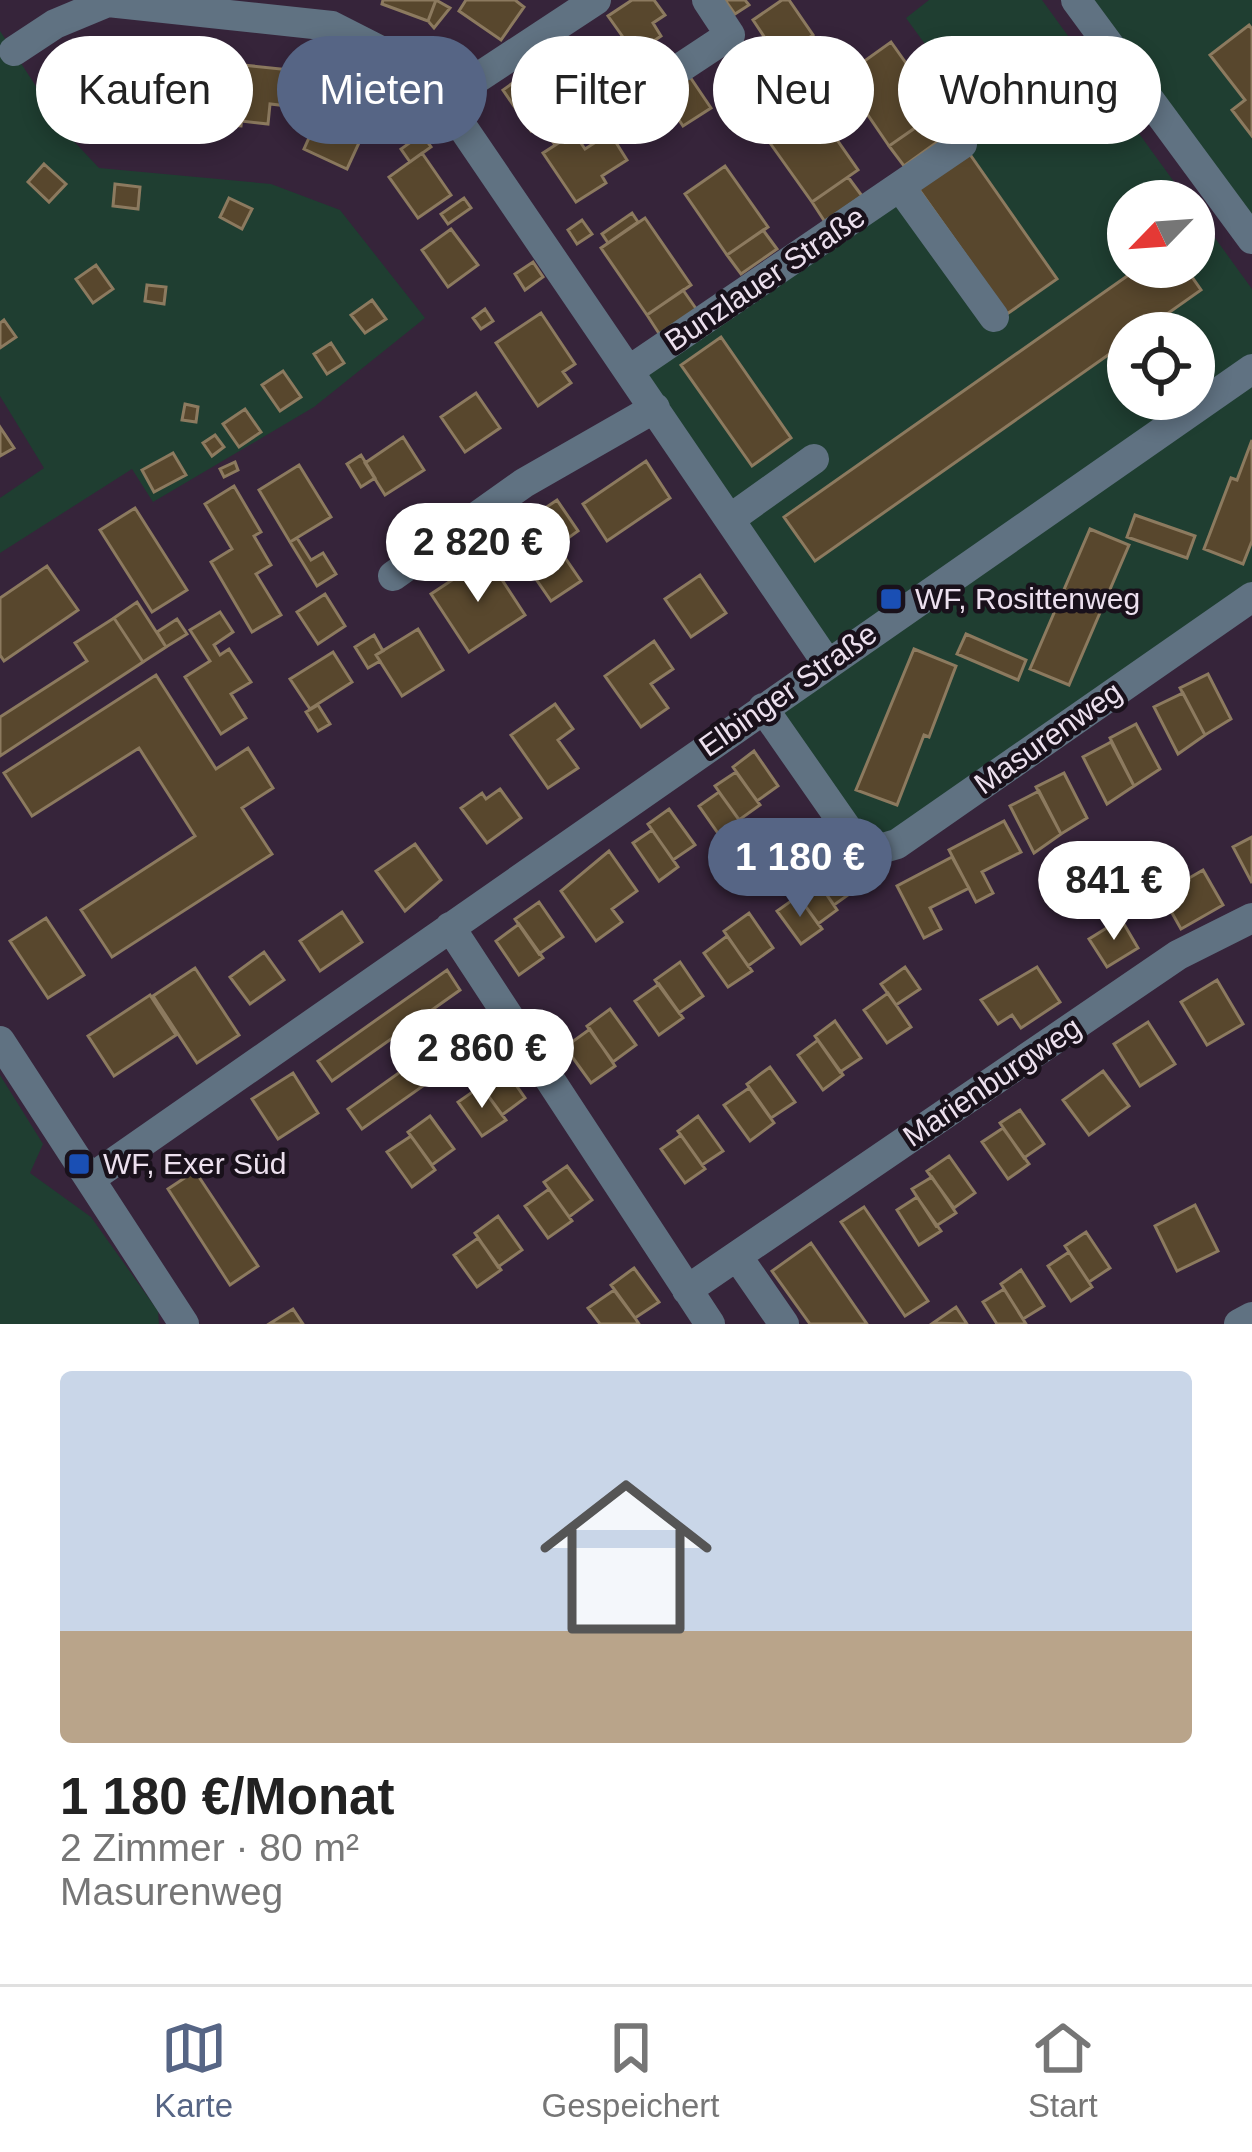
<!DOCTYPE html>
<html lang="de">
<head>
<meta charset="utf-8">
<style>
  :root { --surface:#fff; --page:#f2f2f2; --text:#222; --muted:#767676; --line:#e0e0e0; --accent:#566585 }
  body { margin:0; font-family:Arial,sans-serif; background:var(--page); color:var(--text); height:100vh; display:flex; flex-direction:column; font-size:45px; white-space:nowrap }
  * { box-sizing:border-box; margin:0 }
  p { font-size:39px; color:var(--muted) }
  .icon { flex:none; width:66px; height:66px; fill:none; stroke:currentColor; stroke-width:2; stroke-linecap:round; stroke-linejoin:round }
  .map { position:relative; height:1324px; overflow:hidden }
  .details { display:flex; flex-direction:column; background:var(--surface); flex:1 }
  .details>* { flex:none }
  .banner { position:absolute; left:36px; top:36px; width:1182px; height:108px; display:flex; gap:24px }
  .needle { width:78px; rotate:245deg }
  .controls { position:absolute; left:1107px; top:180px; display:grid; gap:24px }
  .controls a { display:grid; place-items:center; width:108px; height:108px; border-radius:50%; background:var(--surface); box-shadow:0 6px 18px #0003; font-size:60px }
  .price { position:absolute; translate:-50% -102px; padding:0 27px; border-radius:42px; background:#fff; color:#222; font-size:39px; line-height:78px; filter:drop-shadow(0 3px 6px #0008) }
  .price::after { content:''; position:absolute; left:50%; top:72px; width:36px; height:27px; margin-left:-18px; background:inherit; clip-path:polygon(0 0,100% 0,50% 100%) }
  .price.current { background:var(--accent); color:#fff }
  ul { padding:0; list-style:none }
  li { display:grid; align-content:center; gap:24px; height:636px; padding:0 60px }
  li+li { border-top:3px solid var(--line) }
  li span { display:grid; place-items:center; height:372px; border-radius:12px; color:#555 }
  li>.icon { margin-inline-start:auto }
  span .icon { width:216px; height:216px; fill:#fffc; stroke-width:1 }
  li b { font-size:51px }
  .pill { padding:0 42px; border-radius:54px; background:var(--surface); box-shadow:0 6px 18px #0003; font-size:42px; line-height:108px }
  .pill.current { background:var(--accent); color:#fff }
  .tab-bar { display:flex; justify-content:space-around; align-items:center; height:168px; border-top:3px solid var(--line); background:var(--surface); font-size:33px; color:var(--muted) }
  .tab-bar a { display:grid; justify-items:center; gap:6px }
  .tab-bar .current { color:var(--accent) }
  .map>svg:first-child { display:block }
  .green { fill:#1f3e31; fill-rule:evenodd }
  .building { fill:#58472d; stroke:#8c7a5f; stroke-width:3 }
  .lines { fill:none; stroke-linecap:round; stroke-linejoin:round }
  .minor { stroke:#607282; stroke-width:30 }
  .transit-dot { fill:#1a4fb4; stroke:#19111b; stroke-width:4.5 }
  .labels { text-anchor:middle; stroke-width:9; stroke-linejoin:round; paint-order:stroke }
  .street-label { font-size:30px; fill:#ece0ee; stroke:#19111b }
  .poi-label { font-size:30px; fill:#ece0ee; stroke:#19111b; text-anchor:start }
</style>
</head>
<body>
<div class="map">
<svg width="1252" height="1324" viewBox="0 0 1252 1324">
  <rect width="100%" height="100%" fill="#36243a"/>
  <path class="green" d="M929 0H1042L1188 201H1128V267H1194V209L1252 289V597L873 851 763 708 827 663 630 370 986 128 906 18ZM1128 333H1194V399H1128Z
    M1076 0H1252V239Z
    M0 31 67 134 99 168 271 184 340 210 425 318 314 407 153 502 132 469 0 553V498L44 468 0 396Z
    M0 1075 43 1144 30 1173 91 1217 158 1311 159 1324H0Z"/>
  <path class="building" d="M383 0H436L428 21 382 4Z
    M436 0 450 8 434 28 428 21Z
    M466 0H515L524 7 501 40 459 11Z
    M632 0H654L665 15 653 23 661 36 635 54 608 16Z
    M725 0H745L749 5 735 14Z
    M782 0H789L813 35 779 59 753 20Z
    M1249 25 1252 29V136L1232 110 1245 100 1210 55Z
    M891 42 940 111 889 146 842 77Z
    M83 48 126 52 123 86 95 83 66 101 47 70Z
    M158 56 204 62 198 114 152 108Z
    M768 58 782 79 773 86 759 65Z
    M233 64 291 70 288 106 270 104 268 124 241 121 244 99 230 98Z
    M531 70 559 112 531 131 503 90Z
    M688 74 711 108 683 126 661 93Z
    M318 75 339 84 326 114 305 104Z
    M640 76 654 96 637 108 623 87Z
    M216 96 244 99 241 126 213 124Z
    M812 104 858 170 812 202 765 136Z
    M321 111 364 132 347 169 304 149Z
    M926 120 940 140 904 166 889 146Z
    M567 122 574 133 555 145 548 135Z
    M574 133 585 149 610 133 627 160 602 176 606 183 576 202 543 153Z
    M422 134 431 147 410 162 401 149Z
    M422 153 451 195 418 218 389 177Z
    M969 153 1057 279 1007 314 918 188Z
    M44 164 66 184 49 202 28 182Z
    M725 166 768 227 727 255 685 194Z
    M848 177 862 196 825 222 812 202Z
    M115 184 140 187 138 209 113 206Z
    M229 198 252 209 242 229 220 217Z
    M464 198 471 208 448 224 441 214Z
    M632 213 638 222 608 243 602 234Z
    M645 218 691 285 647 315 601 248Z
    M582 220 592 234 577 244 568 230Z
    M451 229 478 265 448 287 422 250Z
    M763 230 777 249 741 274 727 255Z
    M533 262 543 277 525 290 515 274Z
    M96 265 113 289 93 303 76 279Z
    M1140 267H1185L1201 290 1140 333H1128V341L815 561 784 517Z
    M147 285 166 287 164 304 145 301Z
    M683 290 697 310 660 335 647 315Z
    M372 300 386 319 365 333 351 315Z
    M485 309 493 321 481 329 473 318Z
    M541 313 575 364 563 372 571 383 538 406 496 343Z
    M4 320 16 337 0 348V323Z
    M721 337 791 438 752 466 681 365Z
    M331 343 344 363 327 374 314 354Z
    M283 371 301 397 280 411 262 385Z
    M476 393 500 428 465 452 441 417Z
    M185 404 198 407 196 422 182 420Z
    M245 409 261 432 239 447 223 424Z
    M0 427 14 448 0 456Z
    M215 435 224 447 212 456 203 443Z
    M403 437 424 470 385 495 365 463Z
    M1252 440V541L1243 564 1204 549 1231 478 1237 480Z
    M173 453 186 475 154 492 142 470Z
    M361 455 375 478 361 487 347 464Z
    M646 461 670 498 607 541 583 504Z
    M235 462 238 470 224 477 220 469Z
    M299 465 331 517 290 542 259 490Z
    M234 486 261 532 254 536 271 565 256 574 281 615 252 632 211 562 232 549 205 504Z
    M557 500 578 531 557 546 581 581 551 601 512 544 520 538 514 529Z
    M135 508 187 590 152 612 100 530Z
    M1135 515 1195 536 1187 558 1127 537Z
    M1090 529 1129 545 1069 685 1030 669Z
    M463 534 476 554 455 567 442 547Z
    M297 538 311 560 323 553 336 574 317 586 290 542Z
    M487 557 525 615 469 652 431 594Z
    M47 566 78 610 4 661 0 655V598Z
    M700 575 726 613 691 637 665 599Z
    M325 594 345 626 318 644 297 612Z
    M137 602 166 647 143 662 114 618Z
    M220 612 233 632 214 645 220 655 229 649 251 682 231 694 246 718 221 734 185 677 210 661 190 630Z
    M114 618 143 662 0 756V717L87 661 75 643Z
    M177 619 187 634 166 647 157 632Z
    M418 629 443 670 402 696 376 655Z
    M966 634 1026 660 1018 680 957 654Z
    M374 635 383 651 376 655 380 661 368 668 355 647Z
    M654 641 673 669 651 684 668 708 641 727 605 676Z
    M914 649 956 666 929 737 924 735 897 805 856 790Z
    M333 652 352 682 310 709 290 679Z
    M1208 674 1231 719 1205 735 1180 688Z
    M156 675 216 769 248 748 273 788 242 808 272 854 112 957 81 910 195 836 139 748 32 816 4 773Z
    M1183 693 1205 735 1178 754 1154 707Z
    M555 704 573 729 558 740 578 768 548 788 511 735Z
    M318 705 330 724 318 731 306 712Z
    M1136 724 1160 769 1134 786 1110 738Z
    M1111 742 1134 786 1107 804 1083 757Z
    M754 751 778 786 757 801 733 767Z
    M736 772 760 805 739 820 715 786Z
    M1064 773 1087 818 1061 834 1036 787Z
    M500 789 521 818 487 843 461 808 482 793 486 799Z
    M1039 791 1061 834 1034 853 1010 806Z
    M719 792 743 825 722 839 699 806Z
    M669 809 695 845 673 860 648 824Z
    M1004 821 1021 852 982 872 993 893 976 902 949 850Z
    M652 830 678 867 659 881 633 843Z
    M1252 837V883L1233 847Z
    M415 844 441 880 405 911 376 871Z
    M609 851 637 891 612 909 622 922 596 941 561 891Z
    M832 856 855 890 834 905 810 871Z
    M952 857 969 888 930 908 941 929 924 938 897 886Z
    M1203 870 1223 905 1181 929 1158 888 1181 876 1184 881Z
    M814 876 837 910 818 924 794 890Z
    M798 896 822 929 801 944 777 911Z
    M539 902 563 937 539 954 515 919Z
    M342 912 362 942 320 971 300 941Z
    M749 913 773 948 748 966 724 931Z
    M46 918 84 975 48 998 10 941Z
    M1121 919 1138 948 1107 967 1089 939Z
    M519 924 543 958 519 975 496 941Z
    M727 936 752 971 728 987 704 953Z
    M264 952 284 980 250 1004 230 977Z
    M680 962 703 996 679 1013 655 980Z
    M905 967 920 989 896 1005 881 984Z
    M1037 967 1060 1002 1021 1028 1012 1015 998 1024 981 1000Z
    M195 968 239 1035 197 1063 153 996Z
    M447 970 460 990 332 1081 318 1061Z
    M1217 980 1243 1024 1207 1045 1181 1002Z
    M659 984 683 1018 659 1035 635 1001Z
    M888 993 911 1027 887 1043 864 1010Z
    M150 995 176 1035 114 1076 88 1036Z
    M610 1009 636 1045 613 1062 587 1026Z
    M476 1018 491 1038 362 1129 348 1109Z
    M835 1021 861 1058 840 1072 815 1036Z
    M1148 1022 1175 1064 1140 1086 1114 1044Z
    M590 1029 615 1066 591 1083 565 1047Z
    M818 1040 843 1075 823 1090 798 1055Z
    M502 1065 525 1098 502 1115 478 1082Z
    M770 1067 795 1102 771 1118 747 1084Z
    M1103 1071 1129 1106 1089 1135 1063 1100Z
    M293 1073 318 1113 278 1139 252 1099Z
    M481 1086 506 1120 482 1136 458 1102Z
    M749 1088 774 1123 750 1141 724 1105Z
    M1020 1110 1044 1144 1024 1158 1000 1123Z
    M430 1116 454 1149 432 1165 408 1132Z
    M698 1116 723 1151 702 1165 678 1131Z
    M1003 1128 1029 1164 1008 1179 982 1142Z
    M681 1135 705 1169 685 1183 661 1149Z
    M411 1136 435 1170 412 1187 387 1152Z
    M949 1156 975 1193 954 1208 927 1171Z
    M567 1166 592 1200 569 1217 544 1182Z
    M195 1171 258 1266 230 1285 168 1189Z
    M932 1177 956 1213 936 1226 912 1189Z
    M549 1189 572 1221 548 1238 525 1206Z
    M917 1197 941 1231 919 1245 897 1210Z
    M1195 1205 1218 1251 1177 1271 1155 1226Z
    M864 1207 928 1301 905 1316 841 1222Z
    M498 1216 522 1250 498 1267 475 1233Z
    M1086 1232 1110 1268 1089 1282 1065 1246Z
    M478 1238 501 1270 477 1287 454 1255Z
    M811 1243 867 1324H810L772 1271Z
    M1069 1252 1092 1287 1071 1301 1048 1266Z
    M634 1268 659 1302 635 1318 611 1285Z
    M1021 1270 1044 1306 1023 1319 1001 1284Z
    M1004 1289 1026 1324H997L983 1302Z
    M614 1290 635 1318 639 1324H600L588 1308Z
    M956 1307 967 1324 933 1323Z
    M293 1309 303 1324H269Z"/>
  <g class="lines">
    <path class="minor" d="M1076 0 1252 239
      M14 51 55 24 108 2 332 26 389 55 444 100 827 663
      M665 78 730 35 707 0
      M444 100 596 0
      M900 187 994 317
      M630 370 962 144
      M730 519 814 459
      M393 576 524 483 655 408
      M763 708 855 840 873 851 897 844 1252 597
      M450 927 710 1324
      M0 1041 184 1324
      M90 1179 1252 369
      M737 1256 784 1324
      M687 1290 1178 955 1252 918
      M1239 1324 1252 1317"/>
  </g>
  <g class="transit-dot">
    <rect x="879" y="587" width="24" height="24" rx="6"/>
    <rect x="67" y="1152" width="24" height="24" rx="6"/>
  </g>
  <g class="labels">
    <g class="street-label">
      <text transform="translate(765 279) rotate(-34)" y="10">Bunzlauer Straße</text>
      <text transform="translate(788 690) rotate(-35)" y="10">Elbinger Straße</text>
      <text transform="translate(1048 738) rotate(-35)" y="10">Masurenweg</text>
      <text transform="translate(992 1082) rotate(-34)" y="10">Marienburgweg</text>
    </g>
    <g class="poi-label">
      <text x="915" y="609">WF, Rosittenweg</text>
      <text x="103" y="1174">WF, Exer Süd</text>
    </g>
  </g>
</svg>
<div class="controls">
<a><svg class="needle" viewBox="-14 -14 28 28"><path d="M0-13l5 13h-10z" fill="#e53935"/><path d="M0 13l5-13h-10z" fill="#767676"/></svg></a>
<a><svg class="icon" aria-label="locate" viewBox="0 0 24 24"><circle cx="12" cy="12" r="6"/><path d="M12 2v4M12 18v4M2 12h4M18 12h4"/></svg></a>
</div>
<b class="price" style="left:478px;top:605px">2 820 €</b>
<b class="price current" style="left:800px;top:920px">1 180 €</b>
<b class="price" style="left:1114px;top:943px">841 €</b>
<b class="price" style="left:482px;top:1111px">2 860 €</b>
<div class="banner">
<a class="pill">Kaufen</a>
<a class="pill current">Mieten</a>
<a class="pill">Filter</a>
<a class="pill">Neu</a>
<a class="pill">Wohnung</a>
</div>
</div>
<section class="details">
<ul>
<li><span style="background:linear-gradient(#c9d6e8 70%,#b9a48a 0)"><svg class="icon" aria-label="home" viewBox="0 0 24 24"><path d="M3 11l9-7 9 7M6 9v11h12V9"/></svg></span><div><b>1 180 €/Monat</b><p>2 Zimmer · 80 m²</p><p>Masurenweg</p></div></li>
</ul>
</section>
<nav class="tab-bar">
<a class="current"><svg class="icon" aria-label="map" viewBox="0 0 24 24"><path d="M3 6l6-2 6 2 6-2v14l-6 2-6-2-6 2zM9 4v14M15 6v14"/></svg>Karte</a>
<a><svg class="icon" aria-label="saved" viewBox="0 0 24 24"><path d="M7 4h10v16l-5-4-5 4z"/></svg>Gespeichert</a>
<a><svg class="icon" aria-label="home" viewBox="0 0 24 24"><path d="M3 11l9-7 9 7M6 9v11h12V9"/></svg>Start</a>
</nav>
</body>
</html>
